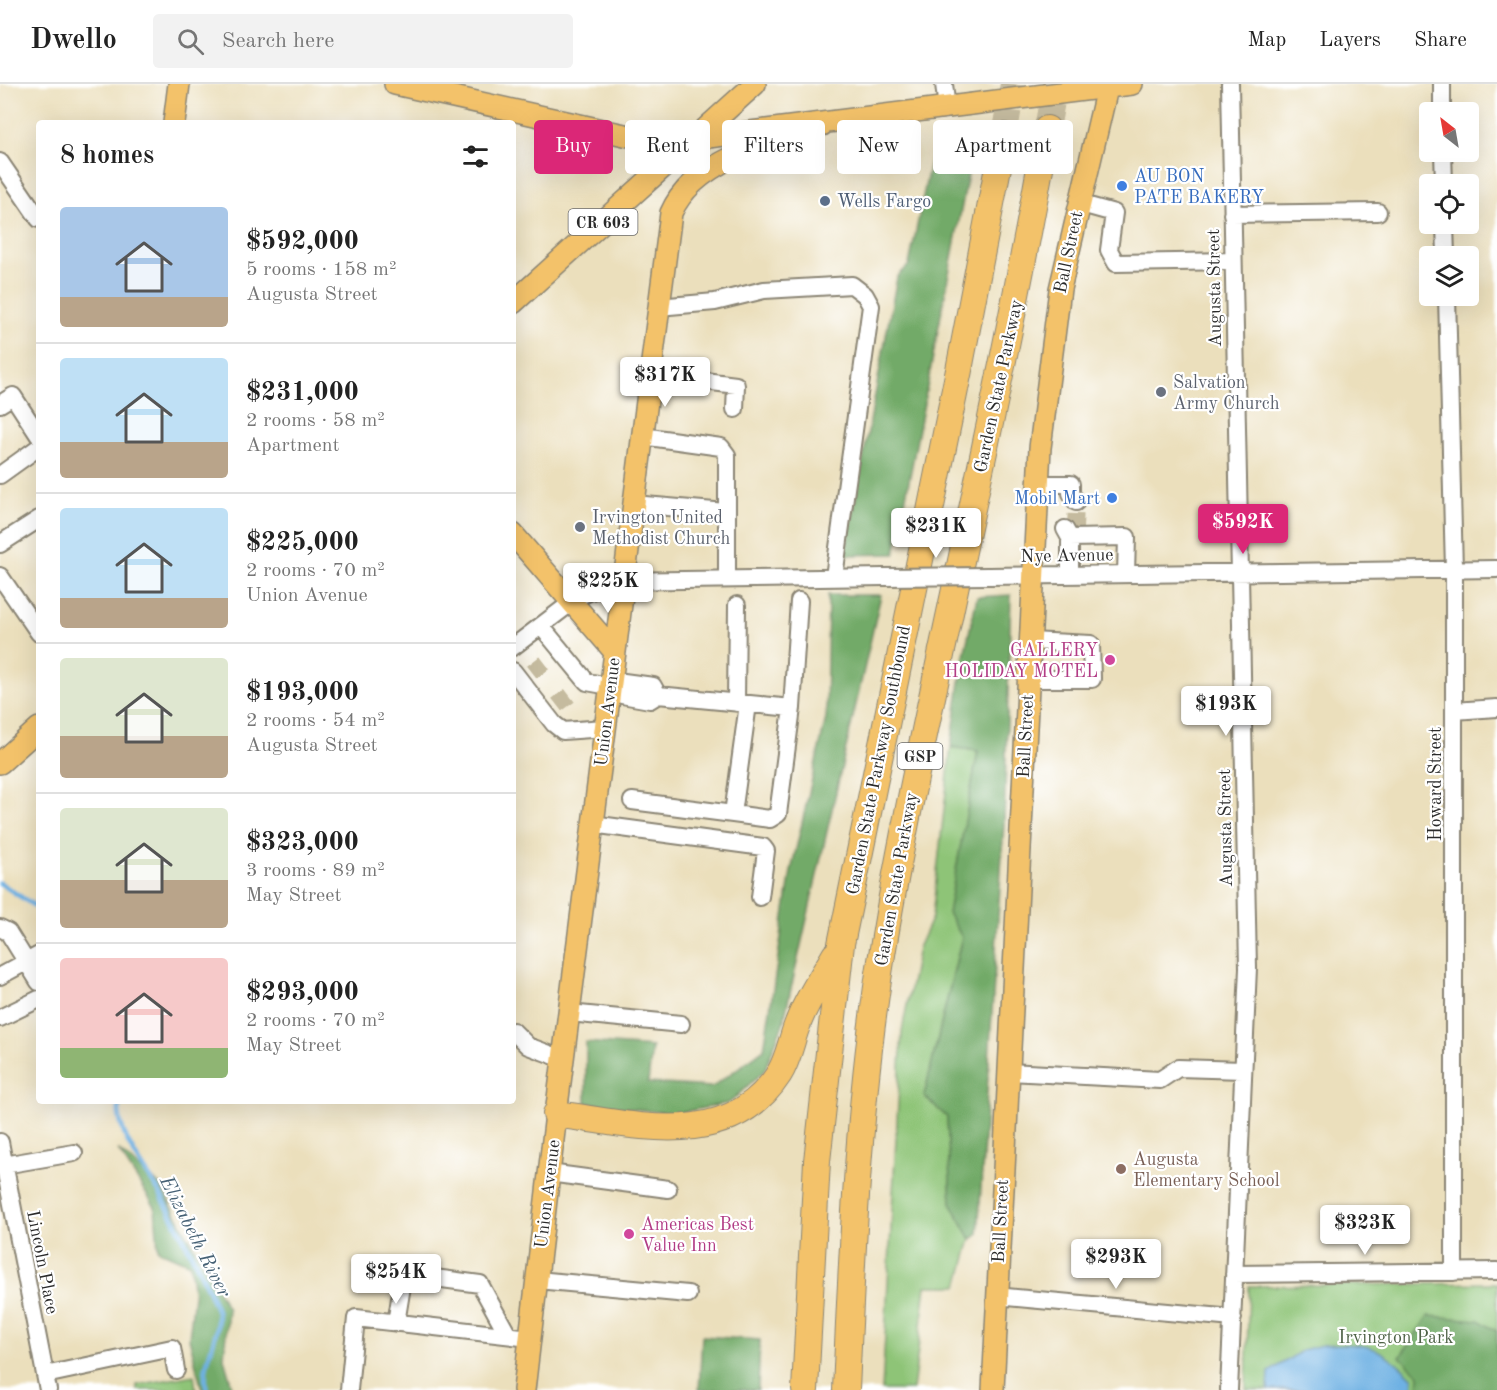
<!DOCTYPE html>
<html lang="en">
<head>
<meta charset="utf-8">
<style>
  :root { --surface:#fff; --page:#f2f2f2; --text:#222; --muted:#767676; --line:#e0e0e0; --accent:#db2777 }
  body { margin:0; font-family:"Old Standard TT",serif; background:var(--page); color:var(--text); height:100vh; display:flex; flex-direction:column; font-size:22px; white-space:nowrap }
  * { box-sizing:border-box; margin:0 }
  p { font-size:20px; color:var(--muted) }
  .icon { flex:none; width:33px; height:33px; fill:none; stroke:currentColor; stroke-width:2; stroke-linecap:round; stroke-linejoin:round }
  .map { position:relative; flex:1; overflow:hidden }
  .sheet { position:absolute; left:36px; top:36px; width:480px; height:984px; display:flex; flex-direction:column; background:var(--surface); border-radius:6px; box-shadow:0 6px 24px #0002 }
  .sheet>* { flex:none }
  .top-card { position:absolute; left:534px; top:36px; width:570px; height:54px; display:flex; gap:12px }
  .needle { width:39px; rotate:329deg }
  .buttons { position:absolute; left:1419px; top:18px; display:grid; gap:12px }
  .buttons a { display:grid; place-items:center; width:60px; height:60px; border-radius:6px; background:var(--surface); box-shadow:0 6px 24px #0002; font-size:30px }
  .price { position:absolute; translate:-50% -51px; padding:0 14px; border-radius:6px; background:#fff; color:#222; font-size:20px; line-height:39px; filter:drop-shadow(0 2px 3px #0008) }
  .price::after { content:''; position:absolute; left:50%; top:36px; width:18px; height:14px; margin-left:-9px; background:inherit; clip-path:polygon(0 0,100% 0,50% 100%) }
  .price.selected { background:var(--accent); color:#fff }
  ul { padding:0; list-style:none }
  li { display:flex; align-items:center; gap:18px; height:150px; padding:0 24px }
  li+li { border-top:2px solid var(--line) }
  li span { display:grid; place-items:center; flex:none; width:168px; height:120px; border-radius:6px; color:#555 }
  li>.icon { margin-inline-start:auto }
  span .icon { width:72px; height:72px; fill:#fffc; stroke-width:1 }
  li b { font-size:26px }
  h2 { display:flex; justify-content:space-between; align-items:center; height:72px; padding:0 24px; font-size:26px }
  .pill { padding:0 21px; border-radius:6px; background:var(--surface); box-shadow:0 6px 24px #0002; font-size:21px; line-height:54px }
  .pill.selected { background:var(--accent); color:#fff }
  header { display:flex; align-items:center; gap:36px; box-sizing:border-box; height:84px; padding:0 30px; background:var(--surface); border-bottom:2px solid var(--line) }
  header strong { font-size:28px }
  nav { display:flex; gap:33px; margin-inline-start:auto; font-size:21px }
  .search { width:420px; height:54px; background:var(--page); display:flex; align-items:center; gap:15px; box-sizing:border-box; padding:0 21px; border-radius:6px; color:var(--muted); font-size:22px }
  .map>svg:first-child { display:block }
  .green { fill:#8ec477; stroke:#5c7851; stroke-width:1.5 }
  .forest { fill:#72aa68; stroke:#4e6a4a; stroke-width:1.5 }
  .water { fill:#6eb1e3; stroke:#4c6e87; stroke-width:1.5 }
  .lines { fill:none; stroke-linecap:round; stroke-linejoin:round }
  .stream { stroke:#6eb1e3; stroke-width:5 }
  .minor-tunnel { stroke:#c5bb9f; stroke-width:16; stroke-dasharray:16 8; stroke-linecap:butt }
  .highway-tunnel { stroke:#c5bb9f; stroke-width:26; stroke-dasharray:26 13; stroke-linecap:butt }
  .minor-casing { stroke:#8b8574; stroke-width:20 }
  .major-casing { stroke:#8b8574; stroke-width:24 }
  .highway-casing { stroke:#8b8574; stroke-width:28 }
  .minor { stroke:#fff; stroke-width:16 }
  .major { stroke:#f3c26a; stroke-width:21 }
  .highway { stroke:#f3c26a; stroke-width:26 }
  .minor-bridge-casing { stroke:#8b8574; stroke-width:20; stroke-linecap:butt }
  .minor-bridge { stroke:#fff; stroke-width:16 }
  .shop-dot { fill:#3f7fe0; stroke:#fff; stroke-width:2 }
  .service-dot { fill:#5c6f8a; stroke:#fff; stroke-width:2 }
  .worship-dot { fill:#6b7280; stroke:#fff; stroke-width:2 }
  .hotel-dot { fill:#d1479c; stroke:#fff; stroke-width:2 }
  .education-dot { fill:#8d6e63; stroke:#fff; stroke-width:2 }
  .labels { text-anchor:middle; stroke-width:4.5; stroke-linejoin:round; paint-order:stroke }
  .shield { fill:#fff; stroke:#6b6b6b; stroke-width:1.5 }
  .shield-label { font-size:16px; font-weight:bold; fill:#2b2b2b }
  .shop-label { font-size:18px; fill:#366cbe; stroke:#fff; text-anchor:start }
  .service-label { font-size:18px; fill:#4e5e75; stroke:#fff; text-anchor:start }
  .street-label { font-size:18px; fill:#2b2b2b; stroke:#fff }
  .worship-label { font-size:18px; fill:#5b616d; stroke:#fff; text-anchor:start }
  .hotel-label { font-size:18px; fill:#b23c85; stroke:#fff; text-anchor:end }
  .education-label { font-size:18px; fill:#785e54; stroke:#fff; text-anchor:start }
  .park-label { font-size:18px; fill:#4e6146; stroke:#fff }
  .water-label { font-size:20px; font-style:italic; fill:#466175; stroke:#fff }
</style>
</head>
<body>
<header>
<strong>Dwello</strong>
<div class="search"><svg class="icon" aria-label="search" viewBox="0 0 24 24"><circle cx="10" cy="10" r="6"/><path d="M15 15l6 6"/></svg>Search here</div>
<nav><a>Map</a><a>Layers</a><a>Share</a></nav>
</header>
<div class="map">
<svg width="1497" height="1306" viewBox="0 0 1497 1306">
  <rect width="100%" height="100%" fill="#fff"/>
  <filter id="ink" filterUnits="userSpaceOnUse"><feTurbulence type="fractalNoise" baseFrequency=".0167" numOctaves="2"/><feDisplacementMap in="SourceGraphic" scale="12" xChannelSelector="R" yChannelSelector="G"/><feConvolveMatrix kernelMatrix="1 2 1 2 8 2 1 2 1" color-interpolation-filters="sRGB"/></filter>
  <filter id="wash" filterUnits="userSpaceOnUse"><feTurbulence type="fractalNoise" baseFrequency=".008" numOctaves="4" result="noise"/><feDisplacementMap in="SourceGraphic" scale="24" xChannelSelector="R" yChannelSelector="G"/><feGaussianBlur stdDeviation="1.35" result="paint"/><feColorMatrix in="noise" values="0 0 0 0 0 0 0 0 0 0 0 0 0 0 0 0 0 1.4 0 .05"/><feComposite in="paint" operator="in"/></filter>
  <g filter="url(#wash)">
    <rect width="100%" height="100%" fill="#ebdfbc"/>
    <path class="green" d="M951 663 978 667 949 828 962 853 924 1012 947 1033 951 1119 971 1155 958 1202H926L913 1306H882L902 947 918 864 932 833Z
      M1497 1199V1306H1246L1249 1202Z
      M194 1291 196 1306H137V1301Z"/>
    <path class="forest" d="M974 59 895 470 845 471 897 193 909 181 933 64Z
      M828 511H881L783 940 764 987 729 1019 674 1030 586 1019V958L652 963 648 999 712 1003 764 965 791 787 826 634Z
      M1011 511 1004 739 978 1151 971 1155 951 1119 947 1033 924 1012 962 853 948 829 978 667 951 663 963 576 977 513Z
      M118 1066 160 1101 228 1225 224 1274 233 1306H202L189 1254 194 1211 190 1180 158 1166 155 1123Z
      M1428 1232 1479 1236 1497 1248V1306H1418L1419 1291 1400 1273Z
      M702 1252 760 1256 758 1306H699Z"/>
    <path class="water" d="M1322 1261C1366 1258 1382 1262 1413 1294L1412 1306H1268L1269 1288 1303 1266Z"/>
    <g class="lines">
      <path class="stream" d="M0 799 39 825
        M119 1017C115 1051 146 1085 162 1113 182 1150 202 1188 217 1227 221 1255 199 1279 207 1306"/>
    </g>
  </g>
  <g filter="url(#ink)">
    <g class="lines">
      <path class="minor-tunnel" d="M1075 446 1076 418
        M532 588 549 575
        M557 621 574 608"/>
      <path class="highway-tunnel" d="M1047 45 1055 0
        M1004 52 1013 0"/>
      <g class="minor-casing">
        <path id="minor" d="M944 0 947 25
          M1442 0V28
          M1443 68 1444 100
          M0 78 39 135
          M1078 119 1114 129 1109 166 1116 179 1233 177
          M1232 130 1378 128
          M1445 140 1446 172
          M1447 212 1454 486V1188
          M658 223 715 218 764 206 852 201 865 211 871 222 834 493
          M649 290 736 301 735 325
          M0 320 13 312 39 352
          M642 352 721 363 727 371V494
          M0 391 39 363
          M1037 400H1071V409L1076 418
          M633 420 726 428
          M1065 445 1070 454V491
          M1070 454 1127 453 1126 490
          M0 460 39 435
          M0 492 39 549
          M989 492 1497 485
          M541 542 587 598 615 603 624 598 653 602 658 611 650 616 622 611 615 603
          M513 563 580 512 614 497 884 493
          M513 587 554 640 563 647 605 644
          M1028 595H1092L1091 560 1030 557
          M658 611 792 624
          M736 619 737 521
          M748 620 733 730 770 735 778 730 792 624 799 517
          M1454 627 1497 624
          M632 717 733 730
          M592 740 763 763 766 767 760 813
          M0 844 8 848 39 898
          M0 892 39 871
          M569 929 681 940
          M0 934 39 915
          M513 947 528 962 563 975
          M1008 988 1160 996 1178 984 1243 986
          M0 1058 48 1306
          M4 1081 74 1069
          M549 1089 668 1105
          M1234 1190 1497 1187
          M537 1196 688 1210
          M996 1212 1233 1234
          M396 1239 404 1190 480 1200 508 1251
          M45 1291 172 1264 176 1286
          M349 1306 356 1234 530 1254
          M1229 1306 1248 884 1230 0"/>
      </g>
      <g class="major-casing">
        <path id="major" d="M395 0 647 56 669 58 1132 0
          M174 39 179 0
          M513 219 755 0
          M513 450 614 567
          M0 679 39 644
          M524 1306 556 1030 671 129C693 77 772 56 822 41
          M993 1306 1040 364 1060 205 1108 0"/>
      </g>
      <g class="highway-casing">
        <path id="highway" d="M556 1030C633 1040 728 1069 779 990 789 974 791 956 798 939 807 915 823 892 835 871
          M805 1306 817 1077 841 860 959 286 1004 52
          M846 1306C852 1169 858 1032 878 896 897 771 925 647 951 524 985 364 1019 205 1047 45"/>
      </g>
      <use href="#minor" class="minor"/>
      <use href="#major" class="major"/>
      <use href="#highway" class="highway"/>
      <g class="minor-bridge-casing">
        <path id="minor-bridge" d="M884 493 989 492"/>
      </g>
      <use href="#minor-bridge" class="minor-bridge"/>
    </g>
  </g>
  <g class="shop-dot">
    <circle cx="1122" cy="102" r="6"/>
    <circle cx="1112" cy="414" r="6"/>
  </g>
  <circle class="service-dot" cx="825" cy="117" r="6"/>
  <g class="worship-dot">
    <circle cx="1161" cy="308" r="6"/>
    <circle cx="580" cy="443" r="6"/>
  </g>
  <g class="hotel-dot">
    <circle cx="1110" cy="576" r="6"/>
    <circle cx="629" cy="1150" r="6"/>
  </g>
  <circle class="education-dot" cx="1121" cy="1085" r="6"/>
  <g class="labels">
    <g class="shield">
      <rect x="568.5" y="125" width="69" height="26" rx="4.5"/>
      <rect x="897.5" y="659" width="45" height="26" rx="4.5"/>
    </g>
    <g class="shield-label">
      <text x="603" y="144">CR 603</text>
      <text x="920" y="678">GSP</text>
    </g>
    <g class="shop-label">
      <text x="1134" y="98">AU BON<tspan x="1134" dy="21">PATE BAKERY</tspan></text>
      <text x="1100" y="420" text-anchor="end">Mobil Mart</text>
    </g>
    <g class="service-label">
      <text x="837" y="123">Wells Fargo</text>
    </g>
    <g class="street-label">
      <text transform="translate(1068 168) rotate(-78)" y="6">Ball Street</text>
      <text transform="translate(1214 204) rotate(-91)" y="6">Augusta Street</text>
      <text transform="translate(998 302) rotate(-78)" y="6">Garden State Parkway</text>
      <text transform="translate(1067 471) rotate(-1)" y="6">Nye Avenue</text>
      <text transform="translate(607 628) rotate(-83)" y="6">Union Avenue</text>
      <text transform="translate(1025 652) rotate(-87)" y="6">Ball Street</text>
      <text transform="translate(878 676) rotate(-79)" y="6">Garden State Parkway Southbound</text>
      <text transform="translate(1435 700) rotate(-90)" y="6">Howard Street</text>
      <text transform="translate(1225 744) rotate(-91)" y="6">Augusta Street</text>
      <text transform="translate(896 795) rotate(-80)" y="6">Garden State Parkway</text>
      <text transform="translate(547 1110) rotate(-83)" y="6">Union Avenue</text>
      <text transform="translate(1000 1137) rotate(-87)" y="6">Ball Street</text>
      <text transform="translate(43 1178) rotate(79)" y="6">Lincoln Place</text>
    </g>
    <g class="worship-label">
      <text x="1173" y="304">Salvation<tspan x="1173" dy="21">Army Church</tspan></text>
      <text x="592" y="439">Irvington United<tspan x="592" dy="21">Methodist Church</tspan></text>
    </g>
    <g class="hotel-label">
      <text x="1098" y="572">GALLERY<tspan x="1098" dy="21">HOLIDAY MOTEL</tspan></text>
      <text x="641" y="1146" text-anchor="start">Americas Best<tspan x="641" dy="21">Value Inn</tspan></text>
    </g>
    <g class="education-label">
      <text x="1133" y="1081">Augusta<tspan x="1133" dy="21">Elementary School</tspan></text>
    </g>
    <g class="park-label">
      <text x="1396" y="1259">Irvington Park</text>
    </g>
    <g class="water-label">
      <text transform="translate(196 1152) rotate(63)" y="7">Elizabeth River</text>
    </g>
  </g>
</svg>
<div class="buttons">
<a><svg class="needle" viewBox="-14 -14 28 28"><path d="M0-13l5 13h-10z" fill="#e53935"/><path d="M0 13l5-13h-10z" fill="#767676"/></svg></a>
<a><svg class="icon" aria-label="locate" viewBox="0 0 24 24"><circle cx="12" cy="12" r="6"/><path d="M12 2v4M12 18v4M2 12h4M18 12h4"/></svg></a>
<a><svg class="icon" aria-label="layers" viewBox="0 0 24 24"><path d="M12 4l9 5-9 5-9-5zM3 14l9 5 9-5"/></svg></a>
</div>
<b class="price" style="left:665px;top:324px">$317K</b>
<b class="price selected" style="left:1243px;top:471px">$592K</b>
<b class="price" style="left:936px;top:475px">$231K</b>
<b class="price" style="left:608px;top:530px">$225K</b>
<b class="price" style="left:1226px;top:653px">$193K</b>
<b class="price" style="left:1365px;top:1172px">$323K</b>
<b class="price" style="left:1116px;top:1206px">$293K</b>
<b class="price" style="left:396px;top:1221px">$254K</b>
<div class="top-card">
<a class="pill selected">Buy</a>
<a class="pill">Rent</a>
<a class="pill">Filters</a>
<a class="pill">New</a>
<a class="pill">Apartment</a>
</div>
<section class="sheet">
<h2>8 homes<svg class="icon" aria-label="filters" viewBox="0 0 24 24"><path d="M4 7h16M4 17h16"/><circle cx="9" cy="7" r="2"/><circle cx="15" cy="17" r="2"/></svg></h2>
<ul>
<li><span style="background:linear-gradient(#a9c7e8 75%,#b9a48a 0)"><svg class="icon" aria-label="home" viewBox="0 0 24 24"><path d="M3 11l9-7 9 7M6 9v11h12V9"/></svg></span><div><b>$592,000</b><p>5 rooms · 158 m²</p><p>Augusta Street</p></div></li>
<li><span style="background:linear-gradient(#bfe0f5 70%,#b9a48a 0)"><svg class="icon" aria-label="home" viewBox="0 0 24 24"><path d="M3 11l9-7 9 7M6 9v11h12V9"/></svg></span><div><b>$231,000</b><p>2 rooms · 58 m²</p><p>Apartment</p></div></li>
<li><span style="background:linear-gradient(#bfe0f5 75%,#b9a48a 0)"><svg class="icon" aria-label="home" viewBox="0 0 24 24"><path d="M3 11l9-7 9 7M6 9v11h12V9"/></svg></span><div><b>$225,000</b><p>2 rooms · 70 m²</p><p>Union Avenue</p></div></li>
<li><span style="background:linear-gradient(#dfe7d0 65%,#b9a48a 0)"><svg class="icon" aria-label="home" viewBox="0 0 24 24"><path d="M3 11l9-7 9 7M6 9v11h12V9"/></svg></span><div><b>$193,000</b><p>2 rooms · 54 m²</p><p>Augusta Street</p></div></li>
<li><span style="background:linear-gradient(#dfe7d0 60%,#b9a48a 0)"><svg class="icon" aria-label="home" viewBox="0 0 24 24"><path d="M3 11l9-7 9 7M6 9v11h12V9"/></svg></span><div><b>$323,000</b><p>3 rooms · 89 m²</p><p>May Street</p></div></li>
<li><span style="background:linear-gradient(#f6c9c9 75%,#8fb573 0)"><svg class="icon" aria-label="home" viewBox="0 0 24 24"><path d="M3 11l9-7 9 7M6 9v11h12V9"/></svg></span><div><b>$293,000</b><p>2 rooms · 70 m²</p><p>May Street</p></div></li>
</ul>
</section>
</div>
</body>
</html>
